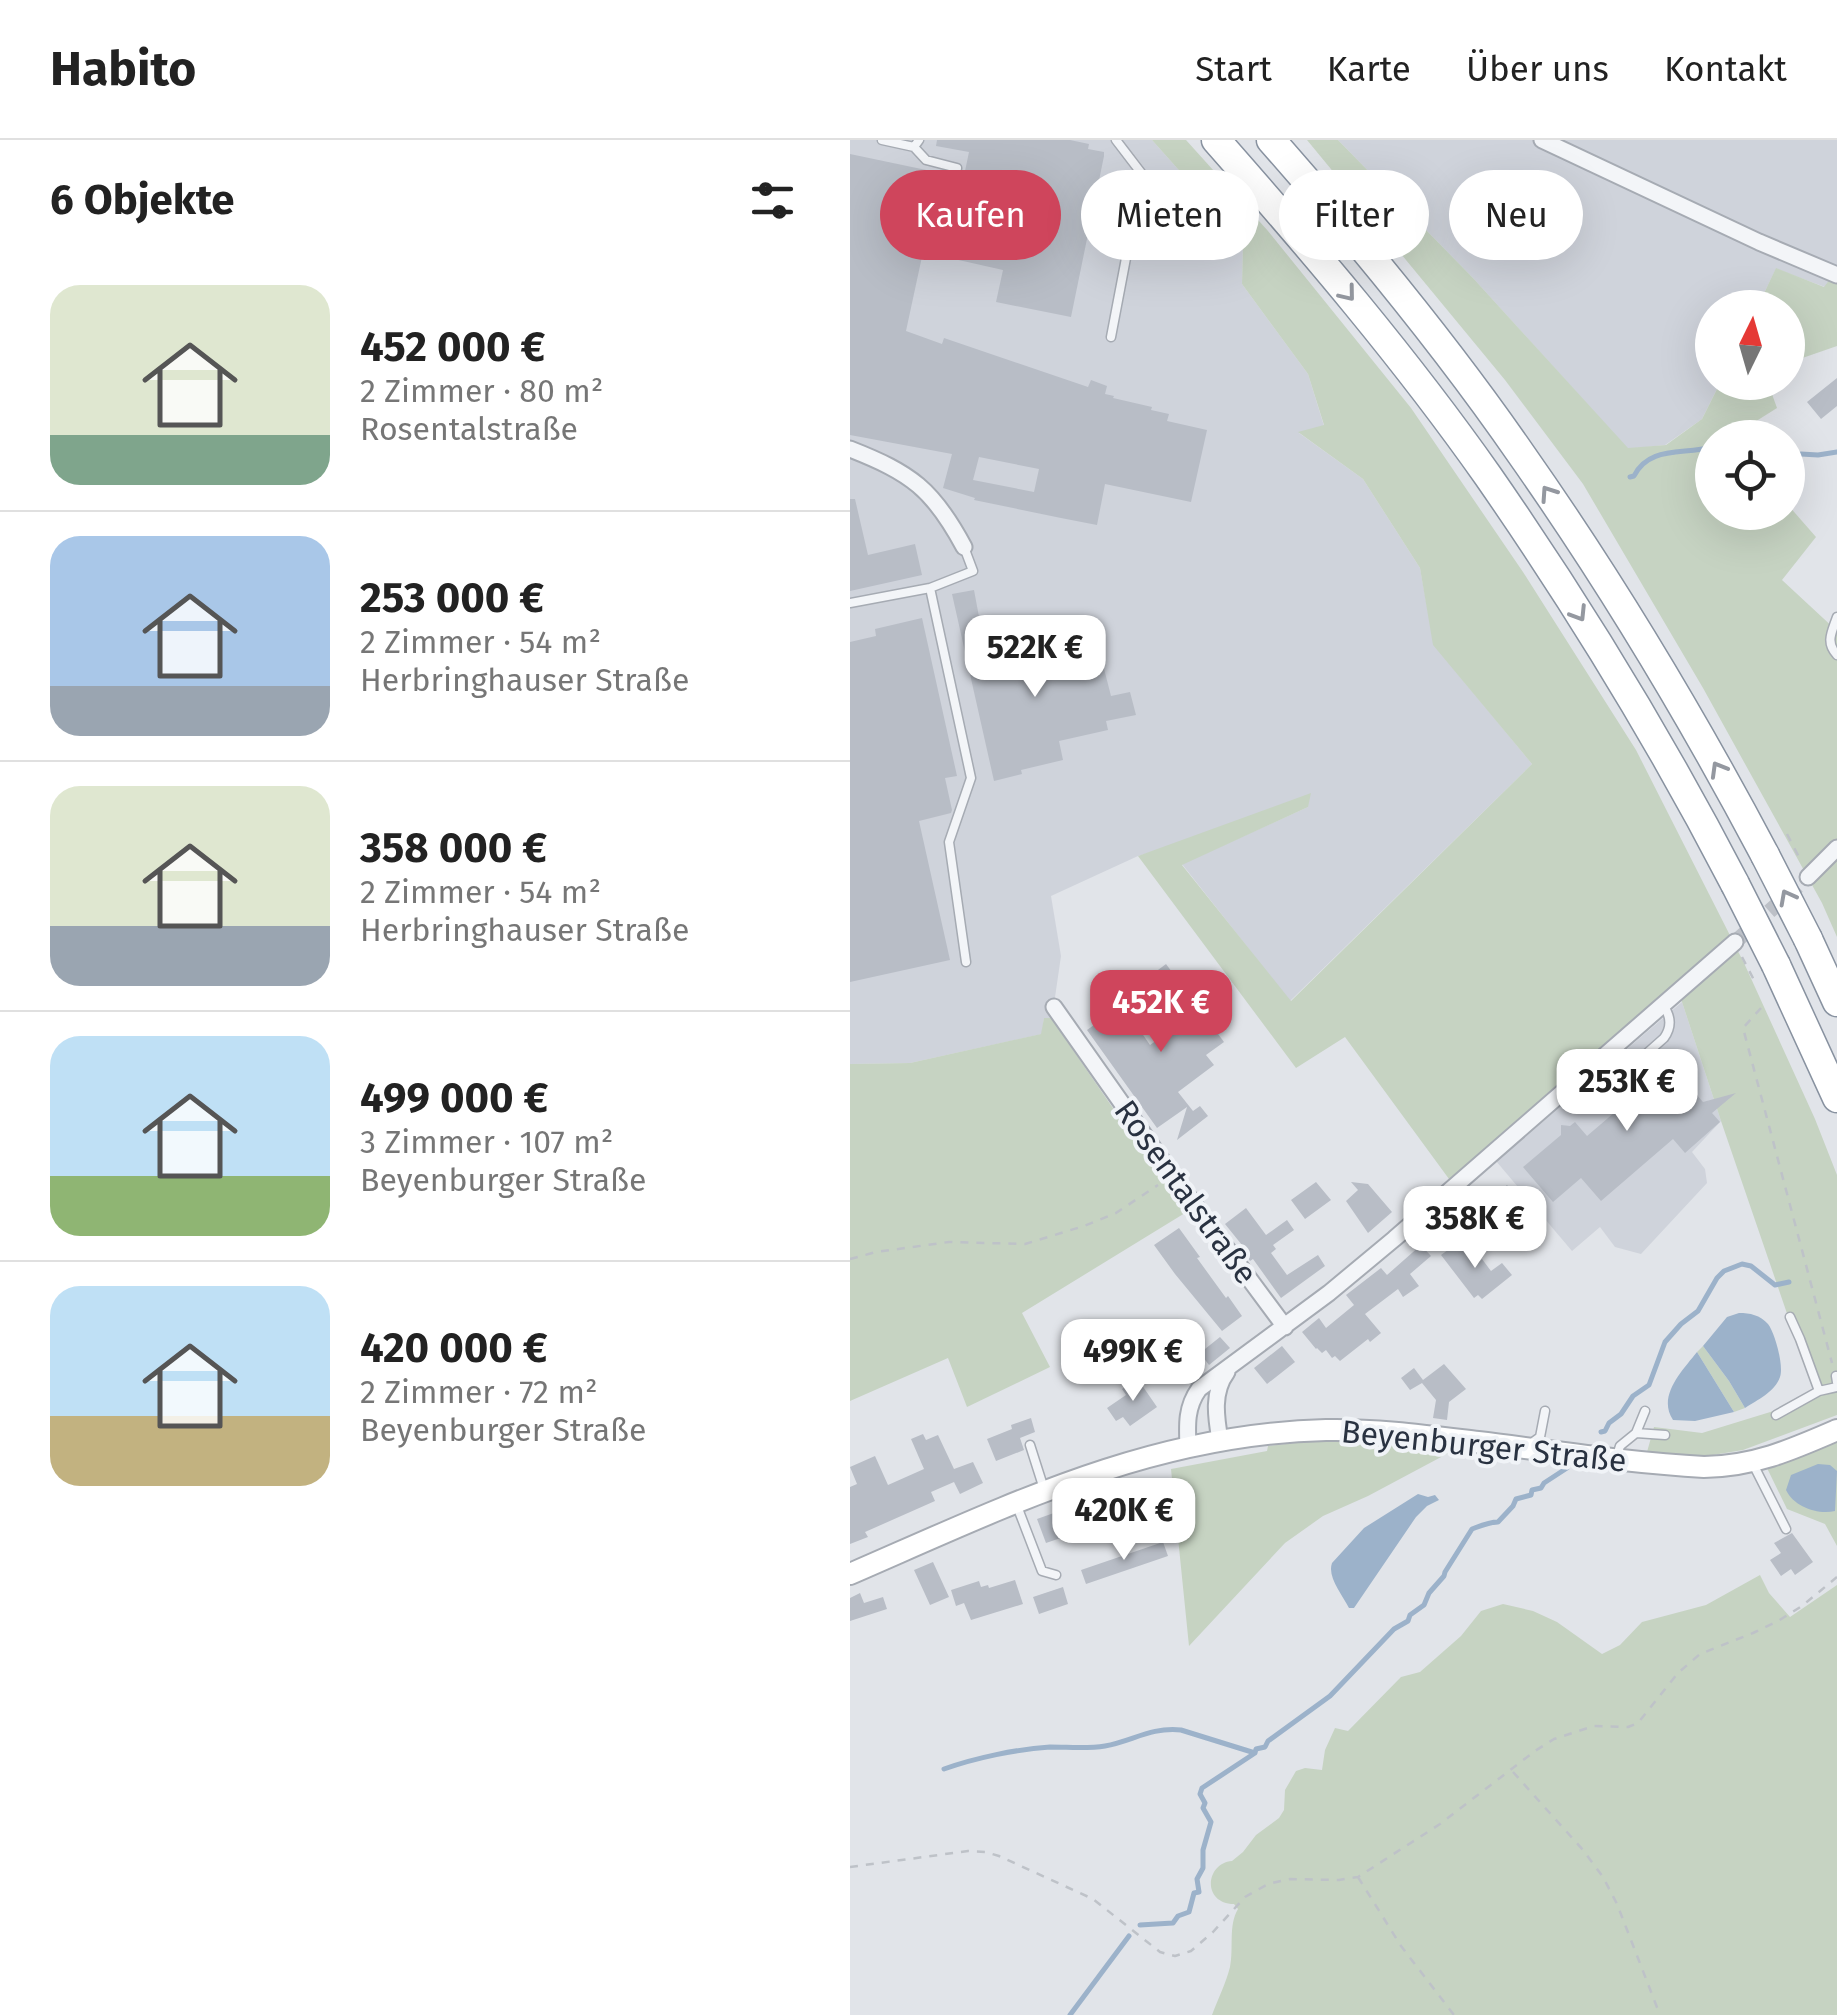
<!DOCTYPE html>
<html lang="de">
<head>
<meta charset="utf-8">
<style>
  :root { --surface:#fff; --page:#f2f2f2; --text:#222; --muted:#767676; --line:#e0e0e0; --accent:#cf455c }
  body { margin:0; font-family:"Fira Sans",sans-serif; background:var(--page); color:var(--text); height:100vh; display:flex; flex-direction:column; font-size:38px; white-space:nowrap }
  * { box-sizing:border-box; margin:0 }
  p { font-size:32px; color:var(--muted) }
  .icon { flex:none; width:55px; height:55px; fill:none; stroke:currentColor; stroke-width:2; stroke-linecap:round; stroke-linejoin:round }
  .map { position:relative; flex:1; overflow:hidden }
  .panel { display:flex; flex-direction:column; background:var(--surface); width:850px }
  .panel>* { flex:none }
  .banner { position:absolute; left:30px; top:30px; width:805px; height:90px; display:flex; gap:20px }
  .needle { width:65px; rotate:5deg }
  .controls { position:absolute; left:845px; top:150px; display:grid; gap:20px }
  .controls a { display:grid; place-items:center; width:110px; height:110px; border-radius:50%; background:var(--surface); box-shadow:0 10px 40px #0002; font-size:50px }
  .price { position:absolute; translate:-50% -85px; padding:0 22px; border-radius:20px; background:#fff; color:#222; font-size:32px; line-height:65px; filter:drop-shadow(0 2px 5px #0008) }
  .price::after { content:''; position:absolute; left:50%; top:60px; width:30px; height:22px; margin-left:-15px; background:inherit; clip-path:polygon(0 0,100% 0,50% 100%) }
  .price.on { background:var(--accent); color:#fff }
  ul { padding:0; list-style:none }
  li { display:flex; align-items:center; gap:30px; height:250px; padding:0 50px }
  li+li { border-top:2px solid var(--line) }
  li span { display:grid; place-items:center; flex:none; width:280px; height:200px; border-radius:30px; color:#555 }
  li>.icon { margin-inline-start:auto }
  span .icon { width:120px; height:120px; fill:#fffc; stroke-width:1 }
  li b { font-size:42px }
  h2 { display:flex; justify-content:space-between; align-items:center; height:120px; padding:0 50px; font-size:42px }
  .pill { padding:0 35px; border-radius:45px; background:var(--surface); box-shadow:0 10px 40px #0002; font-size:35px; line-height:90px }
  .pill.on { background:var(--accent); color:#fff }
  header { display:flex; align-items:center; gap:60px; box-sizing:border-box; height:140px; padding:0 50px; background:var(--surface); border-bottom:2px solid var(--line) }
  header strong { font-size:48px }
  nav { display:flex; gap:55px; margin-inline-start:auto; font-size:35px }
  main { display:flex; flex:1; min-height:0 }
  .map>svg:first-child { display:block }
  .built { fill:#cfd3db }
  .green { fill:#c6d3c2 }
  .water { fill:#9cb2ca }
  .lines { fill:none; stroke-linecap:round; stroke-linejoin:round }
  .stream { stroke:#9cb2ca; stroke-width:5 }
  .building { fill:#b8bdc6; fill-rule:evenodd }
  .minor-tunnel { stroke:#bcc0c7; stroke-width:15; stroke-dasharray:15 8; stroke-linecap:butt }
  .service-casing { stroke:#a6abb3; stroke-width:11 }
  .minor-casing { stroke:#a6abb3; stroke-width:19 }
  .secondary-casing { stroke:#a6abb3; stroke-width:24 }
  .motorway-casing { stroke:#8892a0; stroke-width:31 }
  .path { stroke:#bec2c8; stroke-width:2.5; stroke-dasharray:8 8; stroke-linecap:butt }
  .service { stroke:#f3f5f8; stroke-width:8 }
  .minor { stroke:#f3f5f8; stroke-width:15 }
  .secondary { stroke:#fff; stroke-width:20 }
  .motorway { stroke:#fff; stroke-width:28 }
  .motorway-bridge-casing { stroke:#8892a0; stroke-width:31; stroke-linecap:butt }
  .motorway-bridge { stroke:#fff; stroke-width:28 }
  .oneway { stroke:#9498a0 }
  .labels { text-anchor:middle; stroke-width:8; stroke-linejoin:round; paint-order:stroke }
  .street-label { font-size:32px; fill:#293241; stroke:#f0f3f7 }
</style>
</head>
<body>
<header>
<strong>Habito</strong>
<nav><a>Start</a><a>Karte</a><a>Über uns</a><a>Kontakt</a></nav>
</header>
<main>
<section class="panel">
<h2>6 Objekte<svg class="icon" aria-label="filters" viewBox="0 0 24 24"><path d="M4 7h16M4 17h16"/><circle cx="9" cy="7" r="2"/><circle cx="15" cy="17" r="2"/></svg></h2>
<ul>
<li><span style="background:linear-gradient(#dfe7d0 75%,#7fa58c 0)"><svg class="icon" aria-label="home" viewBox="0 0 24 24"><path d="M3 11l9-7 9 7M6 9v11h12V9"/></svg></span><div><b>452 000 €</b><p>2 Zimmer · 80 m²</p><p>Rosentalstraße</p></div></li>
<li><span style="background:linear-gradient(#a9c7e8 75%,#9aa5b1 0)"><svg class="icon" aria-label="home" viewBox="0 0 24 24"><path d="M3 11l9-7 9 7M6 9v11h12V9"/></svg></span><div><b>253 000 €</b><p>2 Zimmer · 54 m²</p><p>Herbringhauser Straße</p></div></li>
<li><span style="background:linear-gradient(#dfe7d0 70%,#9aa5b1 0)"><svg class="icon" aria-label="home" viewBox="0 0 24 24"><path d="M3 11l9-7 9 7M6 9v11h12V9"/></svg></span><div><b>358 000 €</b><p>2 Zimmer · 54 m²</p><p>Herbringhauser Straße</p></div></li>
<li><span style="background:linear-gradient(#bfe0f5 70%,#8fb573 0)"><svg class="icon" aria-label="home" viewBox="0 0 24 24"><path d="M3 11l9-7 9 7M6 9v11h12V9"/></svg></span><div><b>499 000 €</b><p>3 Zimmer · 107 m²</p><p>Beyenburger Straße</p></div></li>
<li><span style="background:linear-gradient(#bfe0f5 65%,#c2b280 0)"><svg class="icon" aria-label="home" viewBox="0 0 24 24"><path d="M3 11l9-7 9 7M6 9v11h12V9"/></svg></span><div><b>420 000 €</b><p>2 Zimmer · 72 m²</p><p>Beyenburger Straße</p></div></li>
</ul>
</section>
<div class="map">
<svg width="987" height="1875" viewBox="0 0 987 1875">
  <rect width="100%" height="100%" fill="#e1e4e9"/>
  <path class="built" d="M0 0H302L393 102 392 144 458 234 474 286 449 293 513 339 570 428 584 505 682 624 440 861 332 724 458 667 288 716 201 756 211 816 204 864 201 878H194L192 894 60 923 0 924Z
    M488 0H987V130L975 147 926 129 907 167 862 168V242L870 243 852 279 815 305 778 309 623 138Z
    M832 862 871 981 842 1012 855 1029 857 1043 791 1114 765 1107 750 1087 722 1111 646 1021Z"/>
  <path class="green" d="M302 0H336L418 91 561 268 673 432 786 610 894 823 965 979 987 1035V1275L893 1310 845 1318 797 1312 804 1287 852 1293 966 1258 871 981 832 862 825 849 599 1039 495 897 446 928 288 716 461 653 458 667 332 725 441 861 682 624 583 505 570 428 513 339 448 292 474 285 458 234 392 144 393 102Z
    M457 0H488L623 138 778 308 816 305 852 279 870 243H918L927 268 881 297 862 298V372H938V365L966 397 932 440 987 491V797L972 763 853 548 733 344 655 240Z
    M926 128 974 147 987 130V206L938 223V168H907Z
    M194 878H201L335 1073 172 1173 200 1227 117 1267 98 1218 0 1261V924L60 923 191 894Z
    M853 1206 879 1241 895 1268 884 1272 847 1212Z
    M473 1300H541L608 1308 518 1356 473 1376 435 1403 339 1506 321 1329 417 1311 418 1306Z
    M987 1302V1406L975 1384 937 1369 917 1328Z
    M910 1435 919 1453 940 1477 987 1445V1875H362C368 1859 376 1843 380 1827 384 1807 378 1786 388 1769L384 1764C351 1763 356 1723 382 1721L393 1712 406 1695 429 1678 434 1670 435 1650 446 1631 455 1628 472 1630 475 1610 485 1588 498 1591 551 1537 570 1532 611 1496 631 1471 653 1464 683 1471 707 1482 752 1514 770 1505 792 1482 856 1465Z"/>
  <path class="water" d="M889 1173C900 1173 910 1175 918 1184 925 1193 934 1226 930 1237 925 1252 907 1260 895 1268L879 1241 853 1206 877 1177Z
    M847 1212 884 1272 845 1281 823 1280C807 1256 832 1231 847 1212Z
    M968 1324 980 1325 987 1331 985 1371C968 1375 944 1367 936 1350L941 1335Z
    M568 1354 578 1357 585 1355 589 1360 577 1366 566 1377 504 1468H499C492 1454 477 1437 482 1423L514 1388Z"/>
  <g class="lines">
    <path class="stream" d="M887 298 892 296
      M951 314 968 315 987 312
      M780 337 784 336C799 306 832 315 862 307
      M751 1292 755 1291 759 1283 771 1274 783 1256 799 1245 815 1202 831 1184 848 1171 867 1138 874 1131 892 1124 901 1126 925 1145 939 1142
      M94 1629C125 1618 167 1609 200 1607 219 1607 237 1609 255 1606 283 1601 300 1587 331 1590L405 1613
      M290 1785 323 1783 328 1776 339 1772 344 1753 349 1752 347 1739 353 1728V1710L361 1682 353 1668 355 1663 350 1654 352 1648 405 1613 406 1609 415 1607 418 1601 480 1556 544 1489 558 1481 560 1475 574 1465 579 1453 594 1436 595 1432 622 1389C630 1386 639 1382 648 1382L663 1366 666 1359 681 1355 682 1350 691 1348 694 1343 717 1328
      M220 1875 279 1796"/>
  </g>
  <path class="building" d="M87 0H220L239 4 238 9 254 12V16L221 177 146 162 153 130 73 112 56 191 92 204 94 198 238 247 241 240 257 246 255 254 264 256 263 258 302 267 301 270 319 274 317 281 357 290 341 362 255 344 247 385 211 378 124 360 125 358 93 348 102 314 0 295V14L81 31 67 97 100 103 119 12 86 6ZM129 317 189 329 184 352 123 340Z
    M987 238V266L971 279 957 262Z
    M0 359H5L18 415 65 404 72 435 0 451Z
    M124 450 138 525 173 517 175 525 249 509 261 556 280 552 286 575 256 581 258 590 209 601 213 620 171 630 172 634 144 641 102 454Z
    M72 478 107 636 95 638 102 670 101 673 69 681 100 820 0 842V502L26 496 25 489Z
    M316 824 374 902 356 915 364 925 328 952 343 971 350 966 358 976 327 1000 337 967 307 988 237 890 268 868 273 876 278 873 300 905 333 882 300 836Z
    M810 912 853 962 886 953 862 973 870 982 835 1013 823 999 751 1061 731 1038 703 1062 673 1027 711 995V985L720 986 725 982 737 996 785 955 775 943Z
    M466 1042 481 1060 455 1079 441 1060Z
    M501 1042 518 1044 542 1072 518 1093 496 1061 508 1050Z
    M657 1045 671 1062 641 1087 628 1072Z
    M396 1068 416 1095 437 1080 444 1090 423 1105 426 1109 421 1113 437 1135 468 1115 475 1126 431 1158 403 1119 400 1121 394 1112 396 1110 375 1084Z
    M329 1088 350 1117 347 1118 376 1158 378 1156 392 1176 372 1191 325 1134 304 1105Z
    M613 1099 630 1121 632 1119 641 1131 652 1123 662 1135 632 1159 628 1155 624 1158 591 1115Z
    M571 1105 581 1116 560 1134 569 1146 553 1157 548 1149 515 1174 531 1193 520 1202 518 1199 490 1221 485 1216 482 1218 476 1210 472 1213 467 1208 466 1209 452 1192 469 1178 476 1188 504 1165 496 1155 531 1128 537 1135Z
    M302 1193 307 1201 313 1196 324 1211 286 1237 276 1221 296 1208 291 1201Z
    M370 1197 380 1208 359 1225 350 1213Z
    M432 1206 445 1222 417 1244 404 1228Z
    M594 1224 616 1249 599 1262 597 1280 583 1278 586 1260 572 1243 560 1250 551 1238 564 1228 573 1240Z
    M287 1238 307 1267 280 1286 273 1277 266 1281 257 1268 276 1255 272 1249Z
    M181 1278 185 1292 170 1298 174 1310 146 1321 137 1299 162 1289 161 1285Z
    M73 1294 76 1300 88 1295 104 1329 123 1322 133 1343 110 1354 104 1342 81 1352 85 1361 15 1392 18 1397 0 1404V1347L7 1344 0 1327 25 1316 38 1345 74 1329 61 1299Z
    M271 1355 280 1380 238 1393 237 1389 196 1403 187 1379 229 1364 231 1369Z
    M942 1393 963 1422 945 1435 941 1429 931 1436 920 1420 931 1413 924 1403Z
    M313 1402 318 1416 236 1444 231 1430Z
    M83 1422 99 1457 80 1465 64 1430Z
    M165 1440 173 1464 121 1480 114 1463 106 1466 101 1450 129 1441 131 1447 138 1445 139 1448Z
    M213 1447 218 1464 189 1474 183 1457Z
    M10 1453 14 1463 33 1457 37 1469 0 1481V1458Z"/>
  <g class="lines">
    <path class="minor-tunnel" d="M885 802 958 737"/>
    <g class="service-casing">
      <path id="service" d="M32 0 64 7 69 0
        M64 7 76 20 107 28 95 91
        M261 197 292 34 266 0
        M80 448 121 638 99 702 116 822
        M0 463 80 448 123 431 114 407
        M987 477C982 492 975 502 987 515
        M742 962 814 898C822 887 821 876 813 865
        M940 1177 950 1199 969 1251 987 1247
        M986 1236 987 1242
        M926 1275 969 1251
        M786 1293 795 1271
        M180 1305 194 1349
        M679 1305 690 1297 695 1271
        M767 1316 770 1306 786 1293 815 1295
        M902 1322 936 1389
        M167 1366 192 1431 206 1435"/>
    </g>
    <g class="minor-casing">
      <path id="minor" d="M692 0 909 102 987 135
        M0 309C61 333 83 349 114 407
        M958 737 987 708
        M204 867 323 1036 435 1187
        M370 1300C366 1277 362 1252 377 1232
        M338 1307C337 1285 336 1267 349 1249L479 1153 544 1099 885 802"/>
    </g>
    <g class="secondary-casing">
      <path id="secondary" d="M0 1434C157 1366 301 1294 476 1290 527 1289 578 1296 628 1302 703 1311 779 1323 854 1327 905 1326 941 1310 987 1290"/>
    </g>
    <g class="motorway-casing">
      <path id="motorway" d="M366 0C461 108 555 218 638 336 729 467 812 603 885 744
        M421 0C509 100 595 204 671 314 761 442 842 577 915 715
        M958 799 987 862
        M926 825 987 958"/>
    </g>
    <path class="path" d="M937 694 951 721
      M892 817 905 842
      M911 868 893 888 982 1223
      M0 1119 26 1112 99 1102 175 1104 234 1086 266 1073 308 1045
      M663 1632 733 1710 753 1737 767 1764 810 1875
      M0 1727 118 1711 135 1712 149 1716 243 1759 310 1812 325 1816 341 1811 363 1792 395 1757 418 1744 440 1739 489 1740 508 1737 590 1684 685 1611 704 1599 744 1586 778 1587 788 1583 828 1533 850 1514 903 1493 928 1481 952 1466 987 1437
      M508 1737 551 1806 604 1875"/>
    <use href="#service" class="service"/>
    <use href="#minor" class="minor"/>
    <use href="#secondary" class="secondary"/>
    <use href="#motorway" class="motorway"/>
    <g class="motorway-bridge-casing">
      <path id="motorway-bridge" d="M915 715 958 799
        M885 744 926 825"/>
    </g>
    <use href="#motorway-bridge" class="motorway-bridge"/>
  </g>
  <defs><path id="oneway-chevron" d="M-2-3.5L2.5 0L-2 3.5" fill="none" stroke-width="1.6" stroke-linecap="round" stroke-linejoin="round" transform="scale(2.5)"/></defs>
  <g class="oneway">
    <use href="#oneway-chevron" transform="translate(498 154) rotate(51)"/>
    <use href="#oneway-chevron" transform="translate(698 353) rotate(-124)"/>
    <use href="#oneway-chevron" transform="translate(729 474) rotate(58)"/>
    <use href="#oneway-chevron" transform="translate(868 629) rotate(-120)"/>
    <use href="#oneway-chevron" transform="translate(937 757) rotate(-118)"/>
  </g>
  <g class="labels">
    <g class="street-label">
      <text transform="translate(336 1052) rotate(54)" y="11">Rosentalstraße</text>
      <text transform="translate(634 1306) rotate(6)" y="11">Beyenburger Straße</text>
    </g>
  </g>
</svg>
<div class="controls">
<a><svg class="needle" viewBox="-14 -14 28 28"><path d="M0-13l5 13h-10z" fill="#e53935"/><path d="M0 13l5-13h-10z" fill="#767676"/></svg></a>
<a><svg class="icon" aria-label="locate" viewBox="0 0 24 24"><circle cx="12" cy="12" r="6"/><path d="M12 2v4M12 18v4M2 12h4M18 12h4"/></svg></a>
</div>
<b class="price" style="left:185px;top:560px">522K €</b>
<b class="price on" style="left:311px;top:915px">452K €</b>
<b class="price" style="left:777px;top:994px">253K €</b>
<b class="price" style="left:625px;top:1131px">358K €</b>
<b class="price" style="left:283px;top:1264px">499K €</b>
<b class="price" style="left:274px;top:1423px">420K €</b>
<div class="banner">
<a class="pill on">Kaufen</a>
<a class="pill">Mieten</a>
<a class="pill">Filter</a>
<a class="pill">Neu</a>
</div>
</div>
</main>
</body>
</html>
